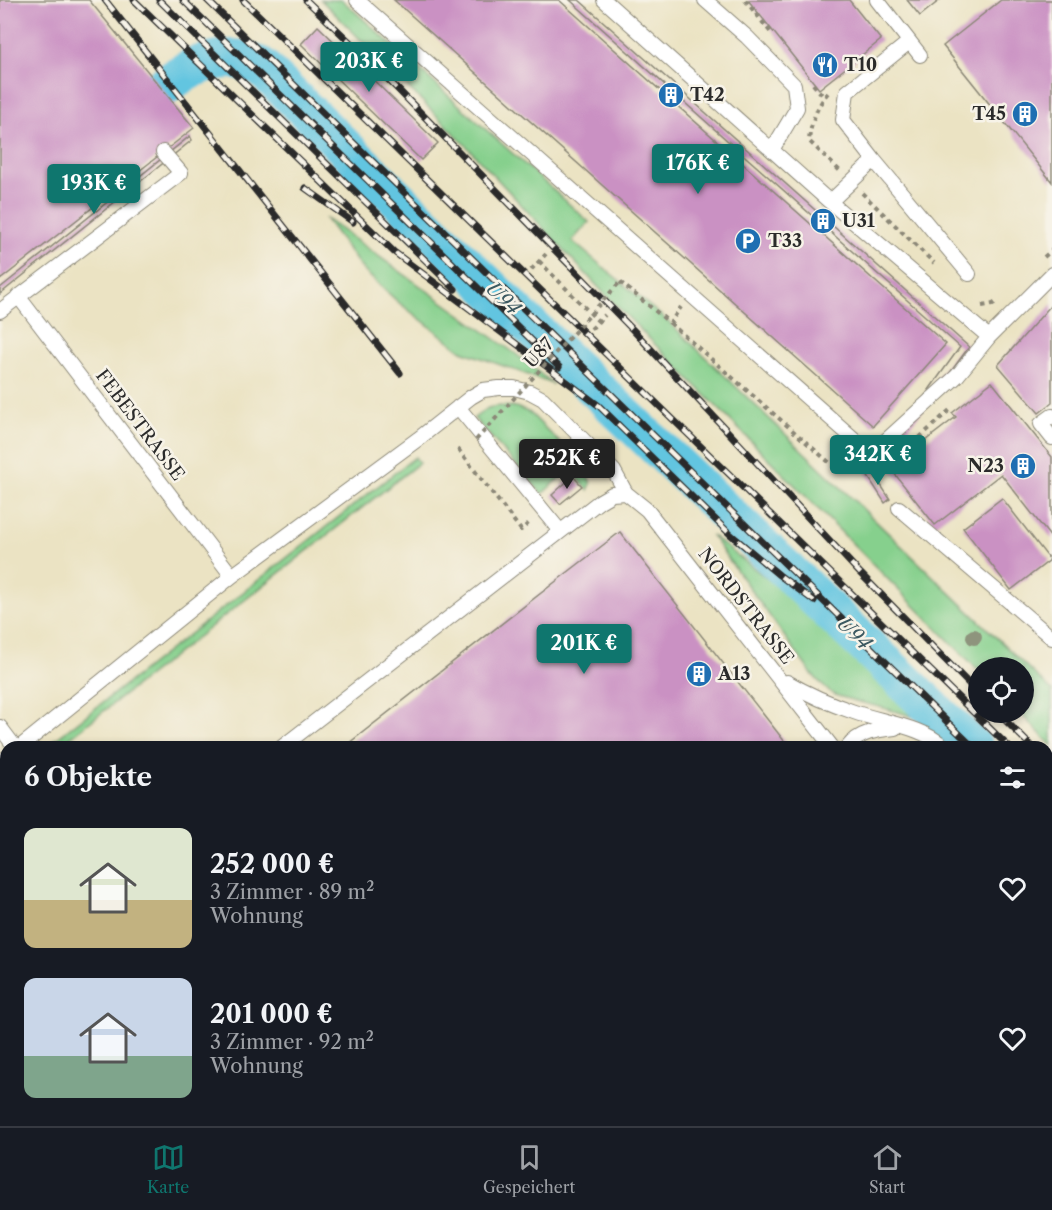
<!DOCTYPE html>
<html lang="de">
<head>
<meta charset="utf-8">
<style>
  :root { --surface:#171b24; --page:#20242c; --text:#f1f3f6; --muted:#9ea1a6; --line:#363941; --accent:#0f766e }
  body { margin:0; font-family:"Libre Caslon Text",serif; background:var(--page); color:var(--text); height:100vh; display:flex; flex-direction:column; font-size:22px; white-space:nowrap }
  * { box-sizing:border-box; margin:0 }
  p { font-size:20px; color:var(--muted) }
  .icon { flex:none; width:33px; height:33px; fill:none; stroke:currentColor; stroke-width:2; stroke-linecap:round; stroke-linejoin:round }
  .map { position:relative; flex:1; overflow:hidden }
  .panel { position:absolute; left:0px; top:741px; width:1053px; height:386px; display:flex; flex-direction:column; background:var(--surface); border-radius:18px 18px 0 0; box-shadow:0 3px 9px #0003 }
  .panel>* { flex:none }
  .controls { position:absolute; left:968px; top:657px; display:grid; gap:12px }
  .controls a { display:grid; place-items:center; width:66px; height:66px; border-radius:50%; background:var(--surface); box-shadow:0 3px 9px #0003; font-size:30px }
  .price { position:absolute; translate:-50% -51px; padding:0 14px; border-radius:6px; background:var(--accent); color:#fff; font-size:20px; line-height:39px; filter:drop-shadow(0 2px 3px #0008) }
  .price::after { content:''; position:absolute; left:50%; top:36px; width:18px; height:14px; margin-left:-9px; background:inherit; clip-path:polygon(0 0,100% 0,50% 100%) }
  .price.on { background:#222; color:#fff }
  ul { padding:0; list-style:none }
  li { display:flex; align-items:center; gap:18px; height:150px; padding:0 24px }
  li span { display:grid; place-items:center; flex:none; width:168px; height:120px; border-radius:12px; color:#555 }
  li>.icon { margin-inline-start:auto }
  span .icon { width:72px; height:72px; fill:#fffc; stroke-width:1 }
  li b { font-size:26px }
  h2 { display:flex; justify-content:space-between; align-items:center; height:72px; padding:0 24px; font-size:26px }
  .tab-bar { display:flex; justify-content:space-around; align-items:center; height:84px; border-top:2px solid var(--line); background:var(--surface); font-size:16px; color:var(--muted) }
  .tab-bar a { display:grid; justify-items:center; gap:3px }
  .tab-bar .on { color:var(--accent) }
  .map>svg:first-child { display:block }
  .green { fill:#86d08d; stroke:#587e5c; stroke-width:1.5 }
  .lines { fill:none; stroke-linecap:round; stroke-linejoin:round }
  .river { stroke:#62c5e0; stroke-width:40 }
  .building { fill:#ca91c3 }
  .service-casing { stroke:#8b8777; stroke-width:16 }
  .path { stroke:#8b8777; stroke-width:4; stroke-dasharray:4.5 4.5; stroke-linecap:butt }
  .service { stroke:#fff; stroke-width:14 }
  .rail-casing { stroke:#2b2b2b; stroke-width:7 }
  .rail { stroke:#f7f3e8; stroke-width:4.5; stroke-dasharray:14; stroke-linecap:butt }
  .path-bridge { stroke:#8b8777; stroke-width:4; stroke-dasharray:4.5 4.5; stroke-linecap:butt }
  .tree { fill:#8e947d }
  .labels { text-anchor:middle; stroke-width:5; stroke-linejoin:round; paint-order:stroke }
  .poi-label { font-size:18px; font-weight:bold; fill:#2b2b2b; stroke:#f7f3e8; text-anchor:start }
  .street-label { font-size:18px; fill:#2b2b2b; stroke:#f7f3e8 }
  .water-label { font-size:20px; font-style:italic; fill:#3c5961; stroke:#f7f3e8 }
</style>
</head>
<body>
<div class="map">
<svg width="1052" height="1126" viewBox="0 0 1052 1126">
  <rect width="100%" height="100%" fill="#f7f3e8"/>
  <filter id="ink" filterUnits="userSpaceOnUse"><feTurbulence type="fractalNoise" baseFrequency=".0167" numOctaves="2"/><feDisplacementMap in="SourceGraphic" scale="12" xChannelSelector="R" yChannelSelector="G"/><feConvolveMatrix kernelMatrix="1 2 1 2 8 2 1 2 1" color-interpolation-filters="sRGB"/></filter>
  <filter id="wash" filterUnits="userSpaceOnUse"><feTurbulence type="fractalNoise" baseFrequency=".008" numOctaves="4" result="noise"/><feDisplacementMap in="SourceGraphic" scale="24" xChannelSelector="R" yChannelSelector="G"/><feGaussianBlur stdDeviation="1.35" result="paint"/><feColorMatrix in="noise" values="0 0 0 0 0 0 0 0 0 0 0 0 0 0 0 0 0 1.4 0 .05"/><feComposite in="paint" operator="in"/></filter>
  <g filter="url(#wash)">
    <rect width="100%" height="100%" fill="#ebe3c3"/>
    <path class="green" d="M321 0H342L589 222 572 241 670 323 1052 691V746L1020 713 1023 712V668H978V670L601 290 456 135Z
      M325 218 516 354 553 384 462 351 398 302 363 270Z
      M497 406 516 407 530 413 585 468 591 484 588 490 570 469 542 494 474 418 488 408Z
      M415 457 419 463 58 747H46Z
      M711 535 791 597 848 635 968 747H961C930 712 877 709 835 695L825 688 811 673Z
      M1047 826 1052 831V906L1047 899Z"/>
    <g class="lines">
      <path class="river" d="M120 123C153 96 188 57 234 59 242 59 252 64 260 66L514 311 973 747
        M1047 787 1052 789"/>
    </g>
    <g id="blocks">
      <path class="building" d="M0 0H89L194 128 0 280Z
        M394 0H559L661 91 665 85 570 0H579L969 347 875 474 871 470 960 347 676 95 672 101 946 344 873 426Z
        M748 0H849L881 40 819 89Z
        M907 0H940L920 16Z
        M1001 0H1052V182L943 46Z
        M318 26 438 143 421 160 301 44Z
        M190 136 192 140 0 294V288Z
        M1052 304V403L1039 413 998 365Z
        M992 382 1052 457V539L1001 474 935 525 890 468 956 417 952 413Z
        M871 470 890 499 885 503 865 472Z
        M573 476 582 486 560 504 552 495Z
        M1002 498 1050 560 1011 590 963 528Z
        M620 532 789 747H344L559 579Z
        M6 1011V1120H431L424 1126H0V1015Z
        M1047 1075 1052 1081V1126H588L595 1120H1047Z"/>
    </g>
  </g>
  <g filter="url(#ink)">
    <use href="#blocks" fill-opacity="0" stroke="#8b8777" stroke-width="1.5"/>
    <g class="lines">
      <g class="service-casing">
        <path id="service" d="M357 0 871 454 957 376 989 337
          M604 0 830 202 989 337 1052 274
          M705 0 747 37 794 85 797 108 772 150
          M877 0 920 55
          M909 42 847 92 843 120 874 160 969 274
          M830 202 874 160
          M18 296 232 576
          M0 311 181 173 163 152
          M458 407 560 531
          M1052 416 1041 424 1052 438
          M626 493 647 510 832 747
          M899 508 1052 638
          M787 682C809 695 830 704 854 712 882 722 924 727 944 747
          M0 727 15 747
          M20 747 232 576 418 439 471 397 483 390 499 388H514L530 392 543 399 614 471 626 493
          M282 747 600 501 612 494 626 493
          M848 747C859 732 877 730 895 728
          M0 762 6 758
          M1047 917 1052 921
          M0 966 6 961
          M1047 1016 1052 1023
          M496 1126 503 1120"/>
      </g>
      <path class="path" d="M745 0 772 34
        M813 84 824 97
        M828 93C817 105 810 126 809 141L840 171
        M862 193 934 263
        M1044 257 1052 250
        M539 261 599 322
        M531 270 546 254
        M620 282 670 323 681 307
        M982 306 993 304 997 301
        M670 323 839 471 859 467
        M591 329 605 315
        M458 449 521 530 531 521
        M892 460 896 459 952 408
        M471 1120 475 1126"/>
      <use href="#service" class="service"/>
      <g class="rail-casing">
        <path id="rail" d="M105 0 400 373
          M134 0 394 252 598 405 730 534 779 575 814 601
          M159 0 455 289
          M183 0 559 367
          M207 0 973 747
          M243 0 1009 747
          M306 0 376 67 633 330 859 572 978 693
          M305 188 353 222
          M997 712 1032 747
          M1047 762 1052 767
          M1047 784 1052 789
          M1047 818 1052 823"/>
      </g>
      <use href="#rail" class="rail"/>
      <path class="path-bridge" d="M476 440 620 282"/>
    </g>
    <circle class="tree" cx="974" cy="637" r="8"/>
  </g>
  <defs>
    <g id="restaurant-disc" transform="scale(1.35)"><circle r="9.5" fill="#1f6fb2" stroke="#f7f3e8"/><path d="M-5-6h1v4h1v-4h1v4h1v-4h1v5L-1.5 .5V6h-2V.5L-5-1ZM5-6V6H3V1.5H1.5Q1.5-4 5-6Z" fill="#fff"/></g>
    <g id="building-disc" transform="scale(1.35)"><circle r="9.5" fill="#1f6fb2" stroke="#f7f3e8"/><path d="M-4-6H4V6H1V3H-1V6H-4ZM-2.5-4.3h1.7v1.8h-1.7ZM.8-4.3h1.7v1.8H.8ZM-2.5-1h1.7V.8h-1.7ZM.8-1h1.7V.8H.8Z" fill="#fff"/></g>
    <g id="parking-disc" transform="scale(1.35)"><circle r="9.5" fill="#1f6fb2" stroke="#f7f3e8"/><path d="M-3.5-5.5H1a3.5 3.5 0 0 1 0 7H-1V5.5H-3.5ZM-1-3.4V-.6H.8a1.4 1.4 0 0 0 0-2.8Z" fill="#fff"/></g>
  </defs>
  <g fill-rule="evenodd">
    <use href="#restaurant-disc" x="825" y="65"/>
    <use href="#building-disc" x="671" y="95"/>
    <use href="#building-disc" x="1025" y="114"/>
    <use href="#building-disc" x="823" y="221"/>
    <use href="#parking-disc" x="748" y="241"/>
    <use href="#building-disc" x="1023" y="466"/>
    <use href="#building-disc" x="699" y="674"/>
  </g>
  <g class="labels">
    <g class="poi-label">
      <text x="844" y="71">T10</text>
      <text x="690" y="101">T42</text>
      <text x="1006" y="120" text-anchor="end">T45</text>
      <text x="842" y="227">U31</text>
      <text x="768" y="247">T33</text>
      <text x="1004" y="472" text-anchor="end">N23</text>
      <text x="718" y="680">A13</text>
    </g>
    <g class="street-label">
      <text transform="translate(539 353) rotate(-47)" y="6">U87</text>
      <text transform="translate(140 425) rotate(53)" y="6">FEBESTRASSE</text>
      <text transform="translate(746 606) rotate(52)" y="6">NORDSTRASSE</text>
    </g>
    <g class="water-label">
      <text transform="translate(503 298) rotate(44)" y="7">U94</text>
      <text transform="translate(854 633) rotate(44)" y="7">U94</text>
    </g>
  </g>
</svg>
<div class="controls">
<a><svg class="icon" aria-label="locate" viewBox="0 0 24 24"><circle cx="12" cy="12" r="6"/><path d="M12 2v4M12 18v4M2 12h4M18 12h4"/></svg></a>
</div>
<b class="price" style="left:369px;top:93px">203K €</b>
<b class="price" style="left:698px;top:195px">176K €</b>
<b class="price" style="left:94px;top:215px">193K €</b>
<b class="price" style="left:878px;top:486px">342K €</b>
<b class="price on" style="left:567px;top:490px">252K €</b>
<b class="price" style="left:584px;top:675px">201K €</b>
<section class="panel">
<h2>6 Objekte<svg class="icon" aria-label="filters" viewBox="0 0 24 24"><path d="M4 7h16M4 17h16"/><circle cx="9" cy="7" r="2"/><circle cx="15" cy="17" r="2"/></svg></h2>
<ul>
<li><span style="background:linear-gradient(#dfe7d0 60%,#c2b280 0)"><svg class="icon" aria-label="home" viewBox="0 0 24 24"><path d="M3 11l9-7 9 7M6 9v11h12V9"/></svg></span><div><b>252 000 €</b><p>3 Zimmer · 89 m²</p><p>Wohnung</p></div><svg class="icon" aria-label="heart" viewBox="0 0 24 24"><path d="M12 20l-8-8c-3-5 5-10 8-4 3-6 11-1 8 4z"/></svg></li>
<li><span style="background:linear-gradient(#c9d6e8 65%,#7fa58c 0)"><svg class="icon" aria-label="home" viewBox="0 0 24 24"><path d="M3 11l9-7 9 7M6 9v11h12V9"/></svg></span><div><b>201 000 €</b><p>3 Zimmer · 92 m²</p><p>Wohnung</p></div><svg class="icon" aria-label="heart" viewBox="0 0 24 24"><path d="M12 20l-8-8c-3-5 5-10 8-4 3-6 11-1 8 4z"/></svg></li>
</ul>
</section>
</div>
<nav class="tab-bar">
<a class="on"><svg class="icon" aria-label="map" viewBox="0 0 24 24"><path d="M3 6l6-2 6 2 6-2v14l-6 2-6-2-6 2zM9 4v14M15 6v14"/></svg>Karte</a>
<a><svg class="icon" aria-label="saved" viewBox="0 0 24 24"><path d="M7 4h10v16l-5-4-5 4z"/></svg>Gespeichert</a>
<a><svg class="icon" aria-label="home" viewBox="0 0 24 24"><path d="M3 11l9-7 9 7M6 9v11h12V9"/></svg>Start</a>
</nav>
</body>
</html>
